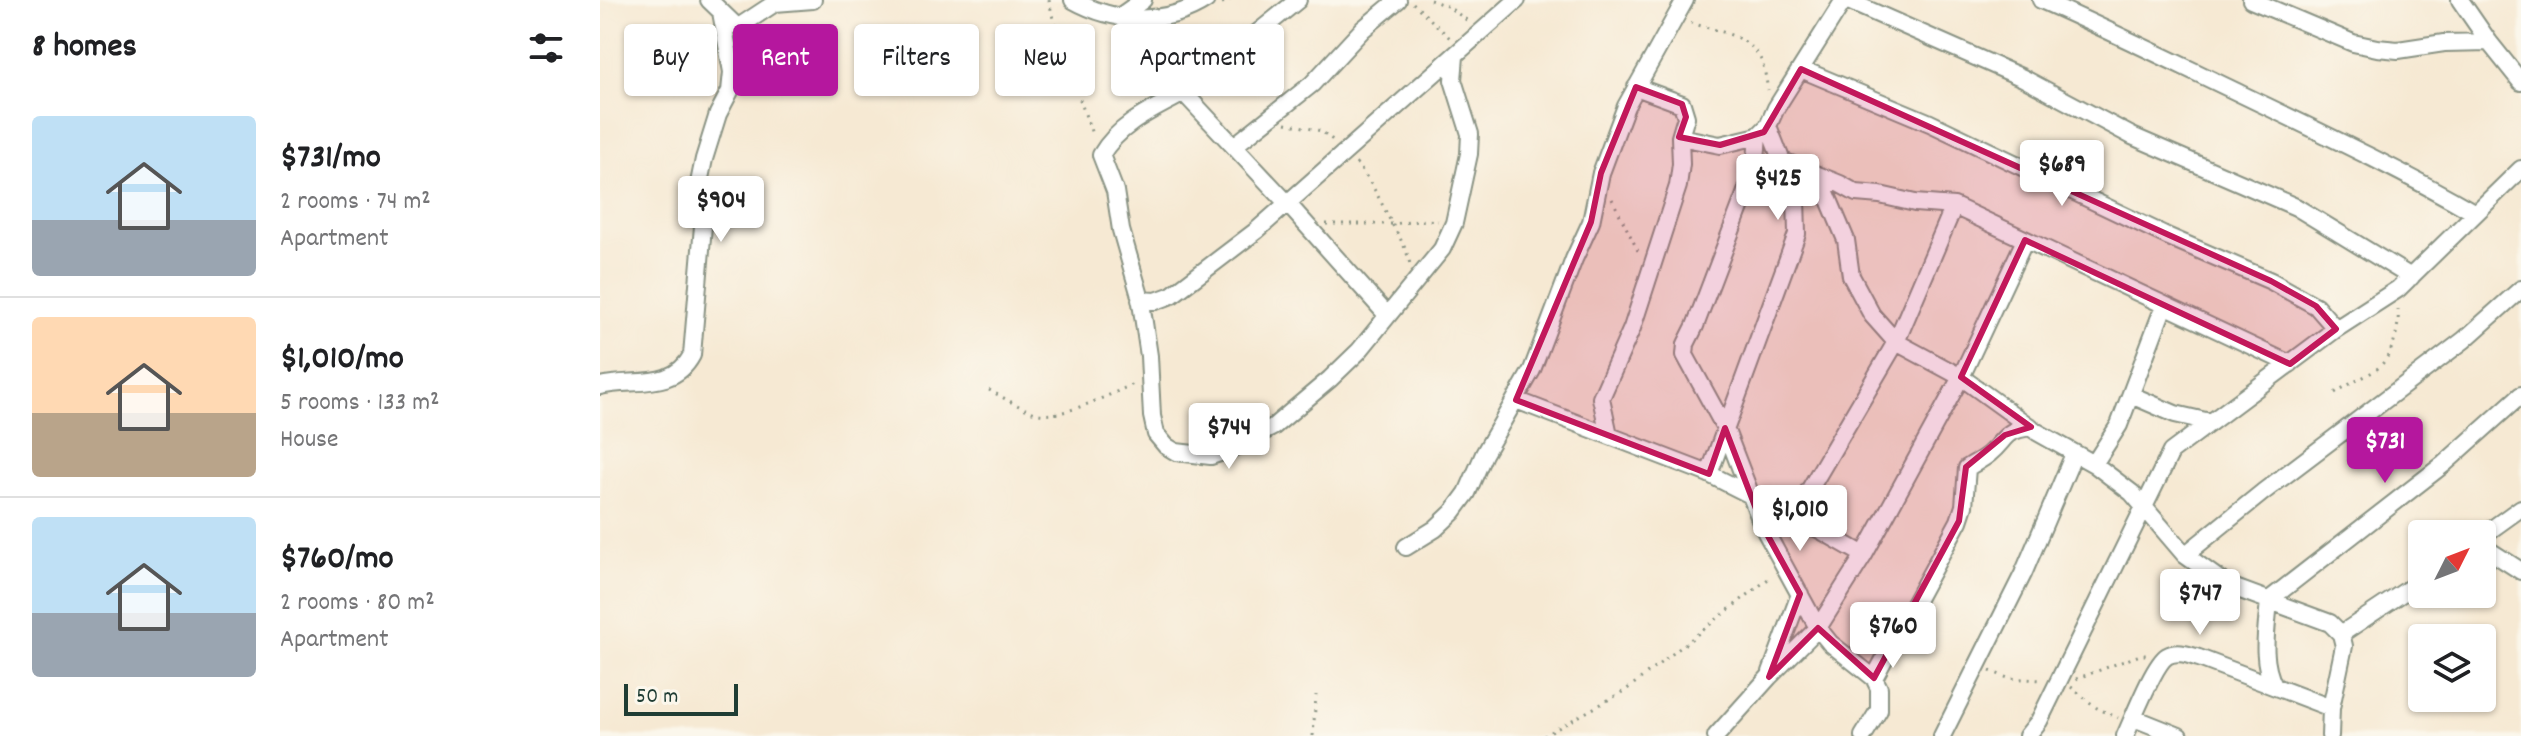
<!DOCTYPE html>
<html lang="en">
<head>
<meta charset="utf-8">
<style>
  :root { --surface:#fff; --page:#f6f6f6; --text:#202124; --muted:#757577; --line:#e0e0e0; --accent:#b5179e }
  body { margin:0; font-family:Dekko,sans-serif; background:var(--page); color:var(--text); height:100vh; display:flex; flex-direction:column; font-size:30px; white-space:nowrap }
  * { box-sizing:border-box; margin:0 }
  p { font-size:26px; color:var(--muted) }
  .icon { flex:none; width:44px; height:44px; fill:none; stroke:currentColor; stroke-width:2; stroke-linecap:round; stroke-linejoin:round }
  .map { position:relative; flex:1; overflow:hidden }
  .details { display:flex; flex-direction:column; background:var(--surface); width:600px }
  .details>* { flex:none }
  .top-card { position:absolute; left:24px; top:24px; width:760px; height:72px; display:flex; gap:16px }
  .needle { width:52px; rotate:48deg }
  .tools { position:absolute; left:1808px; top:520px; display:grid; gap:16px }
  .tools a { display:grid; place-items:center; width:88px; height:88px; border-radius:8px; background:var(--surface); box-shadow:0 2px 6px #0004; font-size:40px }
  .scale { position:absolute; left:24px; bottom:20px; width:114px; box-sizing:border-box; padding-left:8px; border:4px solid #1f3d34; border-top:0; font-size:22px; line-height:28px; white-space:nowrap; color:#1f3d34; -webkit-text-stroke:6px #fbf7ec; paint-order:stroke }
  .price { position:absolute; translate:-50% -68px; padding:0 18px; border-radius:8px; background:#fff; color:#222; font-size:26px; line-height:52px; filter:drop-shadow(0 2px 4px #0008) }
  .price::after { content:''; position:absolute; left:50%; top:48px; width:24px; height:18px; margin-left:-12px; background:inherit; clip-path:polygon(0 0,100% 0,50% 100%) }
  .price.current { background:var(--accent); color:#fff }
  ul { padding:0; list-style:none }
  li { display:flex; align-items:center; gap:24px; height:200px; padding:0 32px }
  li+li { border-top:2px solid var(--line) }
  li span { display:grid; place-items:center; flex:none; width:224px; height:160px; border-radius:8px; color:#555 }
  li>.icon { margin-inline-start:auto }
  span .icon { width:96px; height:96px; fill:#fffc; stroke-width:1 }
  li b { font-size:34px }
  h2 { display:flex; justify-content:space-between; align-items:center; height:96px; padding:0 32px; font-size:34px }
  .tag { padding:0 28px; border-radius:8px; background:var(--surface); box-shadow:0 2px 6px #0004; font-size:28px; line-height:72px }
  .tag.current { background:var(--accent); color:#fff }
  main { display:flex; flex:1; min-height:0 }
  .map>svg:first-child { display:block }
  .lines { fill:none; stroke-linecap:round; stroke-linejoin:round }
  .minor-casing { stroke:#8a9384; stroke-width:20 }
  .path { stroke:#8a9384; stroke-width:3; stroke-dasharray:2 6; stroke-linecap:butt }
  .minor { stroke:#fff; stroke-width:16 }
  .marked { fill:#c2185b; fill-opacity:0.2; stroke:#c2185b; stroke-width:6; stroke-linejoin:round }
</style>
</head>
<body>
<main>
<section class="details">
<h2>8 homes<svg class="icon" aria-label="filters" viewBox="0 0 24 24"><path d="M4 7h16M4 17h16"/><circle cx="9" cy="7" r="2"/><circle cx="15" cy="17" r="2"/></svg></h2>
<ul>
<li><span style="background:linear-gradient(#bfe0f5 65%,#9aa5b1 0)"><svg class="icon" aria-label="home" viewBox="0 0 24 24"><path d="M3 11l9-7 9 7M6 9v11h12V9"/></svg></span><div><b>$731/mo</b><p>2 rooms · 74 m²</p><p>Apartment</p></div></li>
<li><span style="background:linear-gradient(#ffd9b3 60%,#b9a48a 0)"><svg class="icon" aria-label="home" viewBox="0 0 24 24"><path d="M3 11l9-7 9 7M6 9v11h12V9"/></svg></span><div><b>$1,010/mo</b><p>5 rooms · 133 m²</p><p>House</p></div></li>
<li><span style="background:linear-gradient(#bfe0f5 60%,#9aa5b1 0)"><svg class="icon" aria-label="home" viewBox="0 0 24 24"><path d="M3 11l9-7 9 7M6 9v11h12V9"/></svg></span><div><b>$760/mo</b><p>2 rooms · 80 m²</p><p>Apartment</p></div></li>
</ul>
</section>
<div class="map">
<svg width="1921" height="736" viewBox="0 0 1921 736">
  <rect width="100%" height="100%" fill="#fbf7ec"/>
  <filter id="ink" filterUnits="userSpaceOnUse"><feTurbulence type="fractalNoise" baseFrequency=".0125" numOctaves="2"/><feDisplacementMap in="SourceGraphic" scale="16" xChannelSelector="R" yChannelSelector="G"/><feConvolveMatrix kernelMatrix="1 2 1 2 8 2 1 2 1" color-interpolation-filters="sRGB"/></filter>
  <filter id="wash" filterUnits="userSpaceOnUse"><feTurbulence type="fractalNoise" baseFrequency=".006" numOctaves="4" result="noise"/><feDisplacementMap in="SourceGraphic" scale="32" xChannelSelector="R" yChannelSelector="G"/><feGaussianBlur stdDeviation="1.8" result="paint"/><feColorMatrix in="noise" values="0 0 0 0 0 0 0 0 0 0 0 0 0 0 0 0 0 1.4 0 .05"/><feComposite in="paint" operator="in"/></filter>
  <g filter="url(#wash)">
    <rect width="100%" height="100%" fill="#f6e9d3"/>
  </g>
  <g filter="url(#ink)">
    <g class="lines">
      <g class="minor-casing">
        <path id="minor" d="M109 0 135 25 140 26 175 3 213 0
          M473 0C514 23 566 26 606 0
          M1246 0 1423 78 1532 136 1696 207 1811 277
          M1441 0C1509 30 1574 62 1641 94 1720 132 1799 169 1875 213
          M1651 0 1753 43 1777 48 1798 50 1844 43 1889 42
          M1860 0 1889 42 1921 82
          M519 17 543 0
          M523 19 567 62 582 73 595 75 614 68 698 0
          M567 62 584 93 687 203 787 315
          M1201 69 1330 123 1569 237 1671 281 1716 306 1736 329
          M584 93C554 109 519 124 501 155L515 191 521 230 540 296 549 356 552 416 556 434 566 446 576 452 611 456 629 450 673 427 730 379 759 351 842 249 854 223 869 154 870 134 853 80 855 56
          M1168 126 1158 136 1156 160 1152 176 1095 326 1086 344 1085 355 1125 428 1163 527 1218 628 1230 643 1274 678 1279 688V710L1263 736
          M1080 137 1120 145 1158 136
          M634 146 712 84 763 29 798 0
          M1183 161 1240 184 1256 193 1280 195 1315 203 1354 206 1690 364
          M1219 176 1246 240 1251 276 1272 315 1296 342 1361 377 1437 432 1494 464 1532 493 1585 555 1627 585 1730 623 1741 634 1744 646 1731 708 1730 736
          M540 300 556 301 572 295 656 231 917 0
          M0 386C34 378 73 391 92 355L103 226 99 183 104 159 118 114 130 91 132 72 121 12
          M1531 395 1575 414 1610 422
          M916 400 1109 474 1220 530 1264 555
          M1009 435 1001 398 1032 328 1078 186 1081 164 1080 137 1086 117 1082 104 1036 87
          M1494 464 1519 425 1564 306
          M1109 474 1197 234 1196 197 1168 126 1176 108 1244 0
          M1194 516 1296 342 1354 206
          M1882 536 1921 508
          M1882 546 1921 571
          M806 547 835 529 853 512 867 493 884 454 932 370 974 259 991 222 1001 173 1026 106 1085 0
          M1585 555 1663 492 1864 340 1921 289
          M1741 634 1822 580
          M1171 672 1200 594
          M1274 678 1359 521 1364 506 1367 468C1374 463 1382 460 1389 454 1408 438 1402 431 1431 427
          M1674 686C1660 659 1667 629 1669 600L1844 464 1921 395
          M1534 718 1579 736
          M1116 736 1169 677 1218 628 1264 555 1361 377 1425 240
          M1342 736 1423 574 1474 454
          M1427 736 1439 721 1571 452 1736 329 1798 289 1921 169
          M1525 736C1533 719 1554 664 1567 656 1577 650 1589 655 1599 658L1731 708"/>
      </g>
      <path class="path" d="M449 0 455 28 493 137
        M830 0 847 6 868 21
        M622 3 630 0
        M813 3 851 39
        M1091 23C1113 30 1149 35 1160 58 1165 68 1166 80 1168 90
        M686 123 721 131 734 141
        M756 163C771 181 779 198 789 218 797 234 807 247 810 265
        M1012 199 1039 253
        M726 224H793L825 220 838 221
        M389 390C404 398 419 407 435 413 460 421 512 393 536 383
        M1735 393C1748 384 1761 379 1774 371 1792 360 1800 328 1798 309
        M1390 671 1408 678 1441 680
        M1476 679 1540 655H1548
        M1471 687 1497 708 1518 718
        M713 736 716 695
        M944 736 1026 690 1172 576"/>
      <use href="#minor" class="minor"/>
    </g>
  </g>
  <path class="marked" d="M1201 69 1671 281 1716 306 1736 329 1690 364 1425 240 1361 377 1431 427 1405 435 1366 467 1359 521 1274 678 1218 628 1169 677 1200 594 1163 527 1125 428 1109 474 916 400 991 222 1001 173 1036 87 1082 104 1086 117 1079 137 1120 145 1164 132Z"/>
</svg>
<div class="tools">
<a><svg class="needle" viewBox="-14 -14 28 28"><path d="M0-13l5 13h-10z" fill="#e53935"/><path d="M0 13l5-13h-10z" fill="#757577"/></svg></a>
<a><svg class="icon" aria-label="layers" viewBox="0 0 24 24"><path d="M12 4l9 5-9 5-9-5zM3 14l9 5 9-5"/></svg></a>
</div>
<div class="scale">50 m</div>
<b class="price" style="left:1462px;top:208px">$689</b>
<b class="price" style="left:1178px;top:222px">$425</b>
<b class="price" style="left:121px;top:244px">$904</b>
<b class="price" style="left:629px;top:471px">$744</b>
<b class="price current" style="left:1785px;top:485px">$731</b>
<b class="price" style="left:1200px;top:553px">$1,010</b>
<b class="price" style="left:1600px;top:637px">$747</b>
<b class="price" style="left:1293px;top:670px">$760</b>
<div class="top-card">
<a class="tag">Buy</a>
<a class="tag current">Rent</a>
<a class="tag">Filters</a>
<a class="tag">New</a>
<a class="tag">Apartment</a>
</div>
</div>
</main>
</body>
</html>
